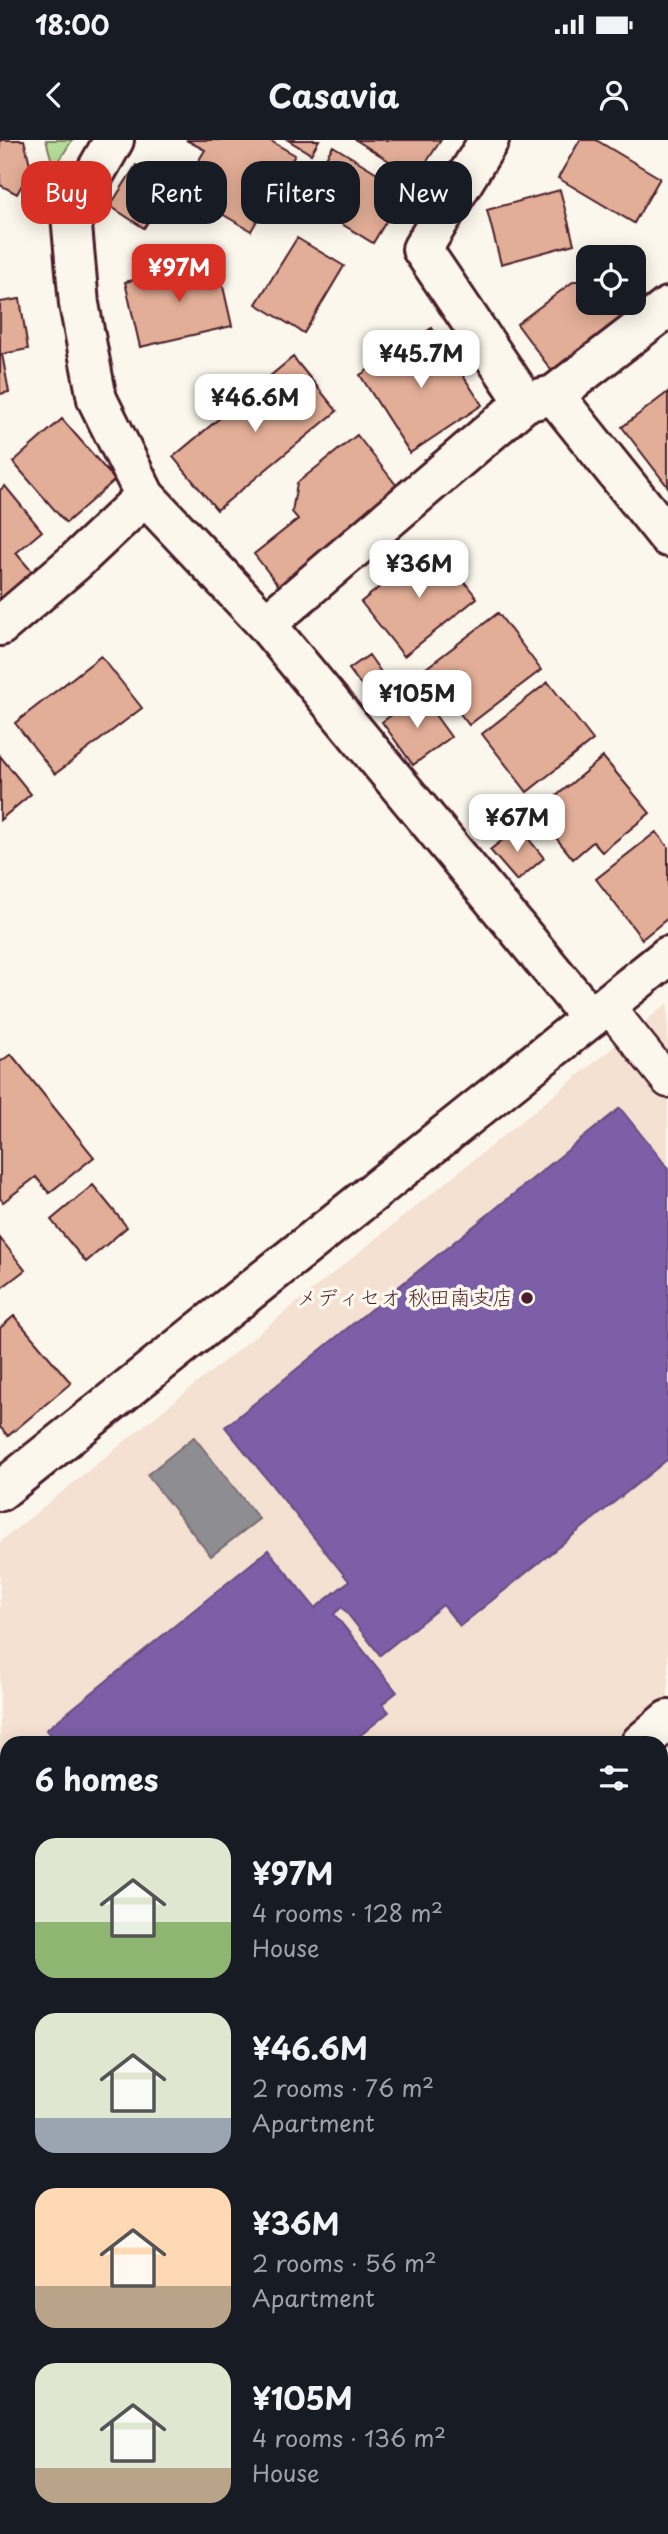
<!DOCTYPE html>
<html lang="en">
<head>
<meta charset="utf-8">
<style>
  :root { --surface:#171b24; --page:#20242c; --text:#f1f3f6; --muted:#9ea1a6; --accent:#d93025 }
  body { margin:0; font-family:"Playpen Sans","Klee One",sans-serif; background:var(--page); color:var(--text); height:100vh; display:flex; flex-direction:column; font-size:26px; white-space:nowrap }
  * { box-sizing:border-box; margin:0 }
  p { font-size:23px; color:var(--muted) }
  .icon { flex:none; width:38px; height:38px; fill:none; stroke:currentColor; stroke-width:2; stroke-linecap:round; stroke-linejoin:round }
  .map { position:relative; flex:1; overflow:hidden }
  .details { position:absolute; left:0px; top:1596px; width:668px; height:798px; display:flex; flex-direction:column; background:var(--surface); border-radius:21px 21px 0 0; box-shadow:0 4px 18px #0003 }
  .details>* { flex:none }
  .banner { position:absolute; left:21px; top:21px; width:626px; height:63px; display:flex; gap:14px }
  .controls { position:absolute; left:576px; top:105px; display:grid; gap:14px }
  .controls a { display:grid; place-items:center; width:70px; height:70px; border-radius:14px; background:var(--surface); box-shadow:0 4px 18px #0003; font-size:35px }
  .price { position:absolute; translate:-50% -60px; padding:0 16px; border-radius:14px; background:#fff; color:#222; font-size:23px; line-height:46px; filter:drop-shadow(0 2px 4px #0008) }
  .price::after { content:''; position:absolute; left:50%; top:42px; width:21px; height:16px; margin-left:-10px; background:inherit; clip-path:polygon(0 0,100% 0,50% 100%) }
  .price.selected { background:var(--accent); color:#fff }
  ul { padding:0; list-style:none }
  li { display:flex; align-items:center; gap:21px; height:175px; padding:0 35px }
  li span { display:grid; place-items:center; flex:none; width:196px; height:140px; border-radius:21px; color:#555 }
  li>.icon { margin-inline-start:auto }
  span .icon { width:84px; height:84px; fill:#fffc; stroke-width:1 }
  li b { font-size:30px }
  h2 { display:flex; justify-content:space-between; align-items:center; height:84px; padding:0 35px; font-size:30px }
  .tag { padding:0 24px; border-radius:21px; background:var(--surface); box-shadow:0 4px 18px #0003; font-size:24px; line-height:63px }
  .tag.selected { background:var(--accent); color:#fff }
  .status { display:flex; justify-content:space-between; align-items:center; height:49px; padding:0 35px; background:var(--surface); direction:ltr }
  .status svg { height:19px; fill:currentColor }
  header { display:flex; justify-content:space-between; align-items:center; height:91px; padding:0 35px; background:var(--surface); font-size:32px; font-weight:700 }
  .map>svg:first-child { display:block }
  .built { fill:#f4e1d2 }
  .green { fill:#b5dd99; stroke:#807e62; stroke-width:2 }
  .water { fill:#9cdafe; stroke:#7b8faa; stroke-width:2 }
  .offices { fill:#7b5ea7; stroke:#6c4b82; stroke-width:2 }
  .industry { fill:#8d8d92; stroke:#796c73; stroke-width:2 }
  .building { fill:#e3ae97; stroke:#4a1f2b; stroke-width:2 }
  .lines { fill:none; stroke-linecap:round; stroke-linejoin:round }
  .service-casing { stroke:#4a1f2b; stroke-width:37 }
  .minor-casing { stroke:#4a1f2b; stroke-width:44 }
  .tertiary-casing { stroke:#4a1f2b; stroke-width:44 }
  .service { stroke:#fbf7ec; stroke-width:32 }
  .minor { stroke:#fbf7ec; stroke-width:38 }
  .tertiary { stroke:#fbf7ec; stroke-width:38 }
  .poi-dot { fill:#4a1f2b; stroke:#fbf7ec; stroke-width:2.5 }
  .labels { text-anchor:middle; stroke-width:7; stroke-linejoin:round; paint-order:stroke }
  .poi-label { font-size:21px; fill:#4a1f2b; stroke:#fbf7ec; text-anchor:end }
</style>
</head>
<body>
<div class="status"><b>18:00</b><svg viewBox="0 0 49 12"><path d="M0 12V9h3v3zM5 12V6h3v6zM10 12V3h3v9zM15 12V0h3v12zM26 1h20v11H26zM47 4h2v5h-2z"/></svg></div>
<header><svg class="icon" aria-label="back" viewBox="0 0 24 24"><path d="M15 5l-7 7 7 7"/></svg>Casavia<svg class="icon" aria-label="person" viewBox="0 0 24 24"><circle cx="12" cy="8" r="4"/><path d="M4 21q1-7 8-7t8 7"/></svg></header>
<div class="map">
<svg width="668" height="2394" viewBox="0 0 668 2394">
  <rect width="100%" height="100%" fill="#fbf7ec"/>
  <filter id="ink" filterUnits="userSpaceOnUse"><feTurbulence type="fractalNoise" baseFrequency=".0143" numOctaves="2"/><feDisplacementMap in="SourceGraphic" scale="14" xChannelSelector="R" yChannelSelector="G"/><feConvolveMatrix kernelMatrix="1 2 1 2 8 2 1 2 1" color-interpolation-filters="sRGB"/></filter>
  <g filter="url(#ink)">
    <path class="built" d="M668 863V2394H85L82 2387H662V1603H7V2163L0 2151V1402Z"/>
    <path class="green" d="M46 0H72L54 29Z"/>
    <path class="water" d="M0 2271 7 2286V2387H45L47 2394H0Z"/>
    <path class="offices" d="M620 968 668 1028V1319L460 1486 443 1465 380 1515 342 1467 334 1474 397 1552 382 1564 389 1572 351 1603H56L46 1590 268 1410 315 1468 349 1441 225 1287Z
      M662 1843 668 1851V1874L662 1866Z
      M668 1937V2095L662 2101V1942Z
      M662 2383 668 2394H380L387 2389 385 2387H662Z"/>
    <path class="industry" d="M194 1297 259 1379 211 1416 147 1335Z
      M662 2214 668 2222V2374L662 2365Z"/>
    <path class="building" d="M0 0H24L31 28 17 54 0 45Z
      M186 0H269L295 15 251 91 181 50 205 10Z
      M288 0H319L311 14Z
      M356 0H441L416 38Z
      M580 0H596L660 38 634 83 558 38Z
      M333 6 405 50 373 103 301 59Z
      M136 25 171 46 144 88 110 66Z
      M560 50 574 104 501 124 487 70Z
      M297 98 344 126 304 193 256 164Z
      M217 120 232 186 140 207 125 142Z
      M574 141H588V163H634V158L644 172 557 238 517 184Z
      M20 159 28 209 2 214 9 252 0 254V162Z
      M432 188 482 265 410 313 360 235Z
      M293 217 337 271 217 370 173 317Z
      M668 252V347L622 287Z
      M62 279 115 340 66 383 13 322Z
      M357 295 404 355 283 451 254 414 298 379 292 372 297 343Z
      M5 346 42 391 16 413 34 434 0 462V350Z
      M434 403 477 458 404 516 361 462Z
      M498 473 541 530 469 585 425 529Z
      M369 515 383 535 364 549 349 529Z
      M101 516 142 568 55 634 15 583Z
      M548 542 593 600 527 652 482 594Z
      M420 554 451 597 413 625 382 582Z
      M0 616 31 654 0 680Z
      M603 617 650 673 602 712 593 702 573 719 536 673Z
      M519 687 544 718 517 741 490 710Z
      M656 692 668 707V778L642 799 596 739Z
      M11 914 94 1017 49 1053 36 1037 3 1062 0 1058V922Z
      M93 1045 127 1087 86 1122 51 1080Z
      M0 1098 25 1130 0 1149Z
      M14 1176 71 1243 8 1296 0 1287V1188Z"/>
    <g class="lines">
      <g class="service-casing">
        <path id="service" d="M607 865 668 941
          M662 2126 668 2121
          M322 2394 331 2387"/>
      </g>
      <g class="minor-casing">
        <path id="minor" d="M114 0 71 75 79 164 97 259 145 356 266 484 591 878
          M489 0 422 109 525 262
          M554 255 668 397
          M266 484 525 262 554 255 668 167
          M0 486 75 422 145 356
          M0 1351 668 816"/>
      </g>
      <g class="tertiary-casing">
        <path id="tertiary" d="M641 1603 668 1580
          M662 1709 668 1717
          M239 2387 242 2394"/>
      </g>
      <use href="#service" class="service"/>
      <use href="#minor" class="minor"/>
      <use href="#tertiary" class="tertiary"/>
    </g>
  </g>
  <circle class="poi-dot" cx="527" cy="1158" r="7"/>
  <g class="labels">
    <g class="poi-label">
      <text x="513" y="1165">メディセオ 秋田南支店</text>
    </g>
  </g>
</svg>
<div class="controls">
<a><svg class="icon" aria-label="locate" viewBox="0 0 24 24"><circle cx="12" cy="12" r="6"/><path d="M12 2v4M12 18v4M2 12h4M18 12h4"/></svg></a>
</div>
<b class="price selected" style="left:179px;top:164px">¥97M</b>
<b class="price" style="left:421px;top:250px">¥45.7M</b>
<b class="price" style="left:255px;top:294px">¥46.6M</b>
<b class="price" style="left:419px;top:460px">¥36M</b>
<b class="price" style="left:417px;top:590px">¥105M</b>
<b class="price" style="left:517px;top:714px">¥67M</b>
<div class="banner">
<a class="tag selected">Buy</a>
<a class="tag">Rent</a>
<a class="tag">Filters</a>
<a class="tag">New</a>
</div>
<section class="details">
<h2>6 homes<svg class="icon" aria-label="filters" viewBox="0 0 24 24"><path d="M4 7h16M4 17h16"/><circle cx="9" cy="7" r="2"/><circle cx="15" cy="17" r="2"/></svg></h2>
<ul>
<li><span style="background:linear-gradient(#dfe7d0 60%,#8fb573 0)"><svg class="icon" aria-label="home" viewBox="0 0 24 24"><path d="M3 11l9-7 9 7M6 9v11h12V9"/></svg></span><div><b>¥97M</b><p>4 rooms · 128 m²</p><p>House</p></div></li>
<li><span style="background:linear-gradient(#dfe7d0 75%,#9aa5b1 0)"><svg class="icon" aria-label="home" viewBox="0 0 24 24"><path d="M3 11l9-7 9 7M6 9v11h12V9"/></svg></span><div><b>¥46.6M</b><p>2 rooms · 76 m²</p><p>Apartment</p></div></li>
<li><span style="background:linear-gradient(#ffd9b3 70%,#b9a48a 0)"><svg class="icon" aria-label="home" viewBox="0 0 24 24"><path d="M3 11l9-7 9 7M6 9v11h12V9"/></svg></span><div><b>¥36M</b><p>2 rooms · 56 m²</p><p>Apartment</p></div></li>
<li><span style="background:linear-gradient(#dfe7d0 75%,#b9a48a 0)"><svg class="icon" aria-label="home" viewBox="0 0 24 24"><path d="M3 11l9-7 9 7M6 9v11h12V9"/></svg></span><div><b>¥105M</b><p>4 rooms · 136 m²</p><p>House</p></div></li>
</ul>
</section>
</div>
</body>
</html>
